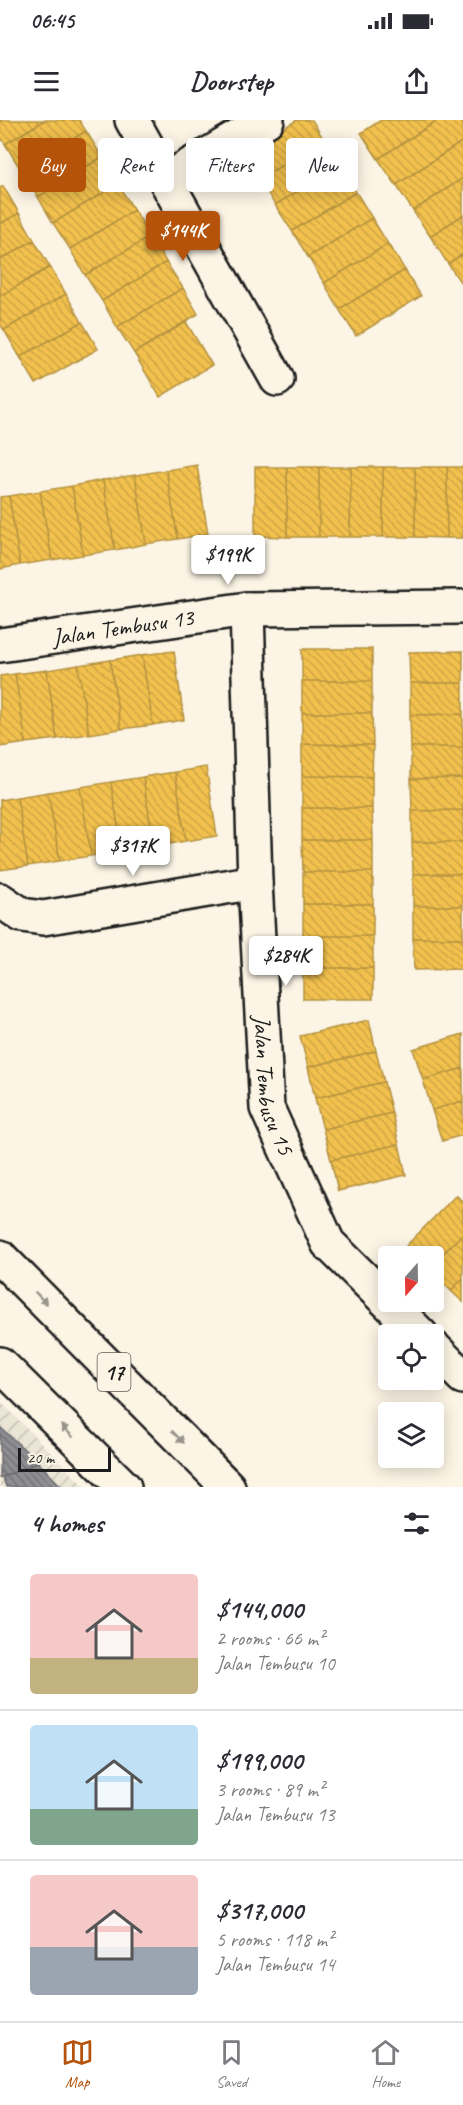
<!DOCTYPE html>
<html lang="en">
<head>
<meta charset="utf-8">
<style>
  :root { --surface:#fff; --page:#f7f7f7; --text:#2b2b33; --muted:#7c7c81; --line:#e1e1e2; --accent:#b45309 }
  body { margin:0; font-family:Caveat,sans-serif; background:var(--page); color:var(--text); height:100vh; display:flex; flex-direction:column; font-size:22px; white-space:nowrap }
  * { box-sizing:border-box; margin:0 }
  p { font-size:20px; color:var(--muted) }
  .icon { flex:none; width:33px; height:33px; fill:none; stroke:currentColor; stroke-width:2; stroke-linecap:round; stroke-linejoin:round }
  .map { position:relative; height:1367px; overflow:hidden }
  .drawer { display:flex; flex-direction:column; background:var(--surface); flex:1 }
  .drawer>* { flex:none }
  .guide { position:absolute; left:18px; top:18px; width:428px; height:54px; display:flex; gap:12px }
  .needle { width:39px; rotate:200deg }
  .controls { position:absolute; left:378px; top:1126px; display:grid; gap:12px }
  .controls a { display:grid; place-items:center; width:66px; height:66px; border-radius:6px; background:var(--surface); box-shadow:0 3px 15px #0003; font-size:30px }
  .scale { position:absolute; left:18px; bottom:15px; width:93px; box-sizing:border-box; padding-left:6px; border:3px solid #1c1c1c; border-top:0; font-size:16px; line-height:21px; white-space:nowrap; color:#1c1c1c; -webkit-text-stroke:4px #fcf5e5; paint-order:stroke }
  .price { position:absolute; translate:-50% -51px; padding:0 14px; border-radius:6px; background:#fff; color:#222; font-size:20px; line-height:39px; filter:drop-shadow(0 2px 3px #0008) }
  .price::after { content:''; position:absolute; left:50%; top:36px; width:18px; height:14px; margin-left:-9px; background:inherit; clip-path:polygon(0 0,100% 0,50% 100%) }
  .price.on { background:var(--accent); color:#fff }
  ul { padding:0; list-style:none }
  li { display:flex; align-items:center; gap:18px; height:150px; padding:0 30px }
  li+li { border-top:2px solid var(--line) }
  li span { display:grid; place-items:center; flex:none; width:168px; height:120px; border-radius:6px; color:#555 }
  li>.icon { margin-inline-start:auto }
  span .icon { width:72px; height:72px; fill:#fffc; stroke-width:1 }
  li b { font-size:26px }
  h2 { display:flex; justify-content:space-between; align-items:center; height:72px; padding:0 30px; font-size:26px }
  .tag { padding:0 21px; border-radius:6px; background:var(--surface); box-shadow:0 3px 15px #0003; font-size:21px; line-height:54px }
  .tag.on { background:var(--accent); color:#fff }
  .status { display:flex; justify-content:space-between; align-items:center; height:42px; padding:0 30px; background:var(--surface); direction:ltr }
  .status svg { height:16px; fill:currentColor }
  header { display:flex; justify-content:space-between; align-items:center; height:78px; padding:0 30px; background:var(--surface); font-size:27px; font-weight:800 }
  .dock { display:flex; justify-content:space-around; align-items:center; height:84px; border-top:2px solid var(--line); background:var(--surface); font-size:16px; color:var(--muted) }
  .dock a { display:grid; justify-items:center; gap:3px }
  .dock .on { color:var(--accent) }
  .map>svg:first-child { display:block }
  .industrial { fill:url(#industrial-furrows) }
  .homes { fill:url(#homes-back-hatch); stroke:#b2903f; stroke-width:1.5 }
  .industry { fill:url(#industry-back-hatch); stroke:#6b6b6f; stroke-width:1.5 }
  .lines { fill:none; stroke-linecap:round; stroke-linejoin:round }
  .minor-casing { stroke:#1c1c1c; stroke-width:38 }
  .trunk-casing { stroke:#1c1c1c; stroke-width:38 }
  .minor { stroke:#fcf5e5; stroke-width:33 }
  .trunk { stroke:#fcf5e5; stroke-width:33 }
  .oneway { fill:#97938b }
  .labels { text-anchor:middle; stroke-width:6; stroke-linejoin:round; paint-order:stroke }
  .shield { fill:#fcf5e5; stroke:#5f5d58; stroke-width:1.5 }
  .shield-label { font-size:22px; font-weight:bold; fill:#1c1c1c }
  .street-label { font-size:24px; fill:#1c1c1c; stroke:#fcf5e5 }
</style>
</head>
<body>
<div class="status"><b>06:45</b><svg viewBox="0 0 49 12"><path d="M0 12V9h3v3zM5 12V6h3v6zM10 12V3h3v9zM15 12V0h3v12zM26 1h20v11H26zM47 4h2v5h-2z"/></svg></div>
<header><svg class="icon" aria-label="menu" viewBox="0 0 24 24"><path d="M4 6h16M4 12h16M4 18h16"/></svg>Doorstep<svg class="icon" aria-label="share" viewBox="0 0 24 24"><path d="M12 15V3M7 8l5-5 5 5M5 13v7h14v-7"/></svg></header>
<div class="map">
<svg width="463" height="1367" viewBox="0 0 463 1367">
  <defs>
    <pattern id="industrial-furrows" width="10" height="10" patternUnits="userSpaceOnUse" patternTransform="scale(1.5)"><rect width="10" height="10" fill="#ebe5d6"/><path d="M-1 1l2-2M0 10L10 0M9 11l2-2" fill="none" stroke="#c9c4b7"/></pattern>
    <pattern id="homes-back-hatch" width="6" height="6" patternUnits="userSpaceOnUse" patternTransform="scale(1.5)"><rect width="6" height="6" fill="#f2c14e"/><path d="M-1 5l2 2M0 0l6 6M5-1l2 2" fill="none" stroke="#cfa544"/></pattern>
    <pattern id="industry-back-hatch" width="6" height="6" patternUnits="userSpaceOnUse" patternTransform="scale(1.5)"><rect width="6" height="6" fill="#8d8d92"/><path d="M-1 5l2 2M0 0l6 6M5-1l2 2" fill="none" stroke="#727276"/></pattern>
  </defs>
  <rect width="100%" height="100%" fill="#fcf5e5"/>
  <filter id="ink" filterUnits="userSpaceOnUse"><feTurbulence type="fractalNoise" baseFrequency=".0167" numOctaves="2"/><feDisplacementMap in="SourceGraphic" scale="12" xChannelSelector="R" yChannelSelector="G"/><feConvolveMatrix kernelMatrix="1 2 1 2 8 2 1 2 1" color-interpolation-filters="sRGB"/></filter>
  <g filter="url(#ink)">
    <path class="industrial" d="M0 1281 85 1367H0Z"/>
    <path class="homes" d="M0 0H45L5 24 0 16Z
      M45 0H79L86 11 21 50 5 24Z
      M297 0H312L324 20 259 59 244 32Z
      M381 0H438L378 39 361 13Z
      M438 0H463V21L396 65 378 39Z
      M86 11 102 37 38 77 21 50Z
      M324 20 340 46 275 85 259 59Z
      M463 21V58L413 91 396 65Z
      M102 37 118 64 53 103 38 77Z
      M340 46 356 72 292 111 275 85Z
      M463 58V95L430 116 413 91Z
      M118 64 134 90 70 129 53 103Z
      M3 66 19 93 0 104V68Z
      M356 72 372 98 308 137 292 111Z
      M134 90 151 116 85 155 70 129Z
      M19 93 34 120 0 140V104Z
      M463 95V134L448 144 430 116Z
      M372 98 388 124 324 163 308 137Z
      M151 116 166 142 102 181 85 155Z
      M34 120 50 147 0 176V140Z
      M388 124 405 150 339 189 324 163Z
      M463 134V166L448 144Z
      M166 142 183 168 117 207 102 181Z
      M50 147 66 174 4 210 0 204V176Z
      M405 150 421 176 356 216 339 189Z
      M183 168 198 194 134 233 117 207Z
      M66 174 82 202 20 237 4 210Z
      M82 202 98 229 36 264 20 237Z
      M186 202 212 245 160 277 134 233Z
      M197 345 208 414 178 419 166 350Z
      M255 347H287V417L255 416Z
      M287 347H319V417H287Z
      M319 347H351L350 417H319Z
      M351 347H383V417H350Z
      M383 347H415V417H383Z
      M415 347H447V418L415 417Z
      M447 347H463V418H447Z
      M166 350 178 419 146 424 135 355Z
      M135 355 146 424 115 430 103 360Z
      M103 360 115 430 83 435 72 366Z
      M72 366 83 435 52 440 40 371Z
      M40 371 52 440 20 445 9 376Z
      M9 376 20 445 0 449V377Z
      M302 529H372V561H302Z
      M174 531 184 600 153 605 142 535Z
      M463 531V563H410L409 532Z
      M142 535 153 605 121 609 110 540Z
      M110 540 121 609 89 614 78 545Z
      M78 545 89 614 57 619 47 550Z
      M47 550 57 619 26 623 15 554Z
      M15 554 26 623 0 627V556Z
      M302 561H372V593H302Z
      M410 563H463V594L410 595Z
      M302 593H372L373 625 302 624Z
      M463 594V627H411L410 595Z
      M302 624 373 625 372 657 302 656Z
      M411 627H463V658L411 659Z
      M206 647 217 716 186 721 175 652Z
      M175 652 186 721 154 727 143 657Z
      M302 656 372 657V688H302Z
      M143 657 154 727 122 731 111 662Z
      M463 658V690L412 691 411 659Z
      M111 662 122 731 91 736 80 667Z
      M80 667 91 736 60 741 48 672Z
      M48 672 60 741 28 746 17 677Z
      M17 677 28 746 0 750V680Z
      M302 688H372L373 720H302Z
      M463 690V722H412V691Z
      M302 720H373V752H303Z
      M412 722H463V754H413Z
      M303 752H373V784H303Z
      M413 754H463V786H413Z
      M303 784H373V816H303Z
      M413 786H463V818H413Z
      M303 816H373V848H303Z
      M413 818H463V849L414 850Z
      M303 848H373V879H303Z
      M369 900 376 931 308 947 300 916Z
      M463 914V948L423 960 413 929Z
      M376 931 384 962 315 978 308 947Z
      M463 948V981L432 990 423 960Z
      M384 962 392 993 323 1009 315 978Z
      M463 981V1015L442 1021 432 990Z
      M392 993 399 1024 331 1040 323 1009Z
      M399 1024 406 1055 338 1071 331 1040Z
      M456 1075 463 1082V1113L434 1143V1137H417L406 1126Z
      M463 1113V1158L451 1171 434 1154V1143Z
      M463 1158V1182L451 1171Z"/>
    <path class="industry" d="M0 1307 38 1342 0 1358Z
      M38 1342 62 1367H6L3 1357Z"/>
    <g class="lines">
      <g class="minor-casing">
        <g id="minor">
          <path d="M132 0 277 259"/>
          <path d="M167 59 267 0"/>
          <path id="s1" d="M247 489 255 762 267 988 328 1123 421 1215"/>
          <path id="s2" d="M0 525 247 489 463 487"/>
          <path d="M0 780 22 795 43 798 255 762"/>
          <path d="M434 1228 463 1257"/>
        </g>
      </g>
      <g class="trunk-casing">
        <path id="trunk" d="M0 1137 228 1367
          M0 1244 124 1367"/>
      </g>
      <use href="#minor" class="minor"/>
      <use href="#trunk" class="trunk"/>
    </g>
    <defs><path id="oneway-solid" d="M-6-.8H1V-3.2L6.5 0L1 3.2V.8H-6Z" transform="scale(1.5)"/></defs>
    <g class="oneway">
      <use href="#oneway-solid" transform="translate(41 1178) rotate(45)"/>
      <use href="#oneway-solid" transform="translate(67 1311) rotate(-135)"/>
      <use href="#oneway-solid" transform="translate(178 1317) rotate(45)"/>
    </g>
  </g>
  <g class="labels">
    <rect class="shield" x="97.5" y="1233" width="33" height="38" rx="4.5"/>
    <g class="shield-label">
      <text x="114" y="1260">17</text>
    </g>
    <g class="street-label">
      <text dy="8" stroke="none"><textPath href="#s2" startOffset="124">Jalan Tembusu 13</textPath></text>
      <text dy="8" stroke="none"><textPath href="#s1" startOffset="478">Jalan Tembusu 15</textPath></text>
    </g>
  </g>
</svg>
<div class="controls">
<a><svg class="needle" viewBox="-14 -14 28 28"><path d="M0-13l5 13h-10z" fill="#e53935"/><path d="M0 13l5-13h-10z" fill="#7c7c81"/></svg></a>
<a><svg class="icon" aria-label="locate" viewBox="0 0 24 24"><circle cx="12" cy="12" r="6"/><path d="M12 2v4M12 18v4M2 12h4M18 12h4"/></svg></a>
<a><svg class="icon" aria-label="layers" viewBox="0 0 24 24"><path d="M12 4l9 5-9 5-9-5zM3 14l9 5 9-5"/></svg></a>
</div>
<div class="scale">20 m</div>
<b class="price on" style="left:183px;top:142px">$144K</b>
<b class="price" style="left:228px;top:466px">$199K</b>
<b class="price" style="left:133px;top:757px">$317K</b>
<b class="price" style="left:286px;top:867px">$284K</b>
<div class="guide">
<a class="tag on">Buy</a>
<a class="tag">Rent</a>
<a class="tag">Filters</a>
<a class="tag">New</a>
</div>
</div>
<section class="drawer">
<h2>4 homes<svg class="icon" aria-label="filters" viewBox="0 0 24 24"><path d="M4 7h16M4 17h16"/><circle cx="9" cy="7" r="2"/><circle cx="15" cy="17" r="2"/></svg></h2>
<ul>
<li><span style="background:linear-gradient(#f6c9c9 70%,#c2b280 0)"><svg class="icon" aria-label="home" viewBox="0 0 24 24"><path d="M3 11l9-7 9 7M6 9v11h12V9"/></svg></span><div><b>$144,000</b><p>2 rooms · 66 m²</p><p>Jalan Tembusu 10</p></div></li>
<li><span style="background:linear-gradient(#bfe0f5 70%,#7fa58c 0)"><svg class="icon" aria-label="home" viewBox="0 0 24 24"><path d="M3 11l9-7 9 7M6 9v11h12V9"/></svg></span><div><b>$199,000</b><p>3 rooms · 89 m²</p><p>Jalan Tembusu 13</p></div></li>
<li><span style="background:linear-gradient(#f6c9c9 60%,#9aa5b1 0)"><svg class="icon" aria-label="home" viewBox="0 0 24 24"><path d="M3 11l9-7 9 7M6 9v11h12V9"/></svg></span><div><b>$317,000</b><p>5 rooms · 118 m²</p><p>Jalan Tembusu 14</p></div></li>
</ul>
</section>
<nav class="dock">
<a class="on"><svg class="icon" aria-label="map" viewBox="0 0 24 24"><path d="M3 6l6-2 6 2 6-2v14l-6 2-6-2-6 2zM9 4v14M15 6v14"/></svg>Map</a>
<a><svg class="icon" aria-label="saved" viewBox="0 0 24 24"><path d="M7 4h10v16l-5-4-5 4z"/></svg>Saved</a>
<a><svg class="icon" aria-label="home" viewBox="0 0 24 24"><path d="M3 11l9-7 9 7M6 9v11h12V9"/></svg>Home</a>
</nav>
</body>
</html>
